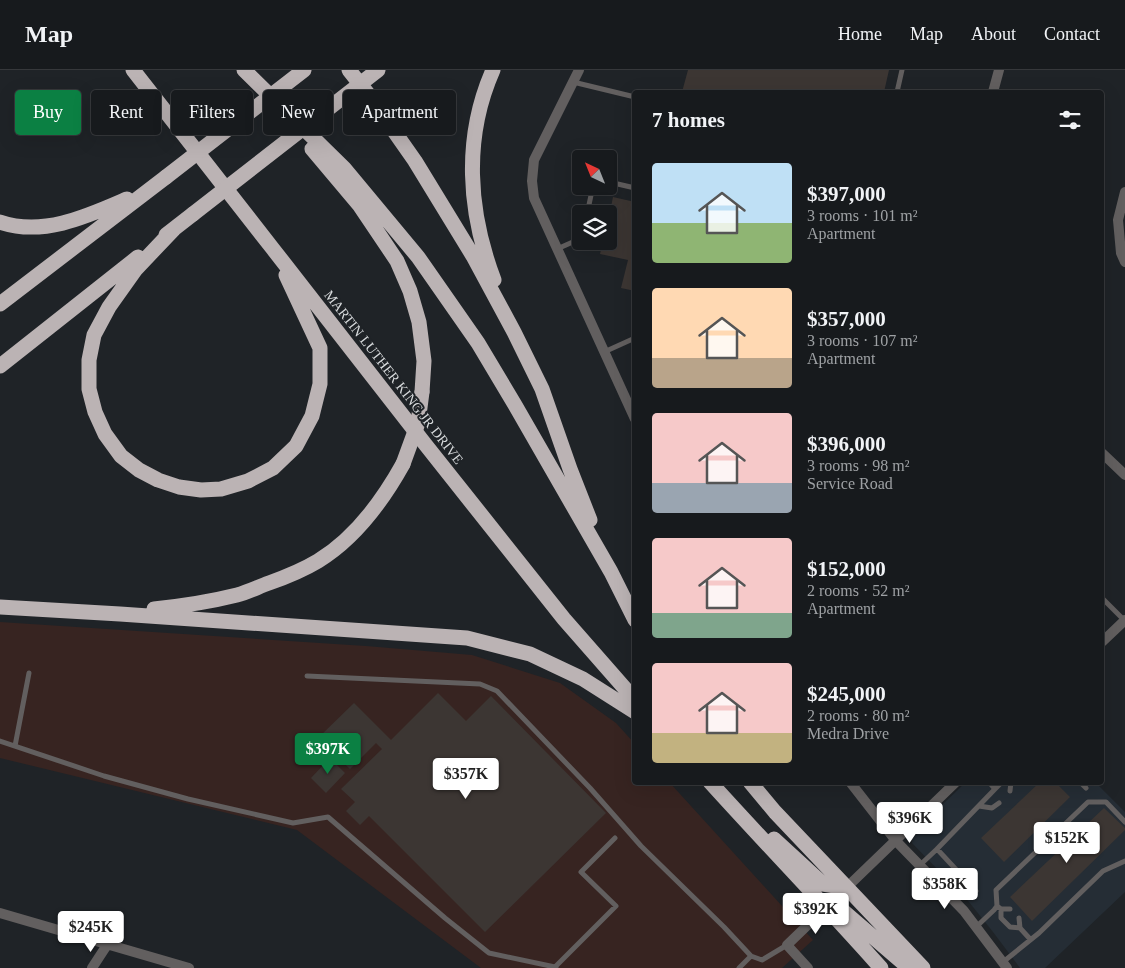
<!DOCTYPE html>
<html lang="en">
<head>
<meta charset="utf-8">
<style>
  :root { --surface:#171a1d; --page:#24272a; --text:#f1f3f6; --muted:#9ea1a4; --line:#36383b; --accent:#0b8043 }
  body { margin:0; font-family:"Times New Roman",serif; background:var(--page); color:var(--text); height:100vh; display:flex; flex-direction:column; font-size:19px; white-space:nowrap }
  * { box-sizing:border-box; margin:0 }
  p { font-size:16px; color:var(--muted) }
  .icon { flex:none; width:28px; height:28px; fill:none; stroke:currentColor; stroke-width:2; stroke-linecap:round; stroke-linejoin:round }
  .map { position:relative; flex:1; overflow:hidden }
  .drawer { position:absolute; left:632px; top:20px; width:472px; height:695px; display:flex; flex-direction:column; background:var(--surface); border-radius:5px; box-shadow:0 5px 20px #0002,0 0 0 1px var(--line) }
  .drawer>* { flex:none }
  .guide { position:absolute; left:15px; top:20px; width:475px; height:45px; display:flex; gap:10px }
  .needle { width:32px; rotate:317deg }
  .tools { position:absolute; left:572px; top:80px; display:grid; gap:10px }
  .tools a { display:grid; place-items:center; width:45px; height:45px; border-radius:5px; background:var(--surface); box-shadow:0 5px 20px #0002,0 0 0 1px var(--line); font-size:25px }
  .price { position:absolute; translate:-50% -42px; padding:0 11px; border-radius:5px; background:#fff; color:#222; font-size:16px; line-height:32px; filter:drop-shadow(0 1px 2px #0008) }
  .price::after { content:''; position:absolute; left:50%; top:30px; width:15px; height:11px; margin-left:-8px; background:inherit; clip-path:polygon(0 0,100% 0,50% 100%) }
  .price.selected { background:var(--accent); color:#fff }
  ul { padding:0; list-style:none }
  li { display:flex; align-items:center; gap:15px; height:125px; padding:0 20px }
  li span { display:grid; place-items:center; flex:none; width:140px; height:100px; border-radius:5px; color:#555 }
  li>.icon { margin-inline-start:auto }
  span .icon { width:60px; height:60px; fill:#fffc; stroke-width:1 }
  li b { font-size:21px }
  h2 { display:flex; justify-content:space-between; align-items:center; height:60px; padding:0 20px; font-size:21px }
  .chip { padding:0 18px; border-radius:5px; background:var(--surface); box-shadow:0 5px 20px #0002,0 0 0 1px var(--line); font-size:18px; line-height:45px }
  .chip.selected { background:var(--accent); color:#fff }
  header { display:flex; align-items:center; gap:30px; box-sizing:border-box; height:70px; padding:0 25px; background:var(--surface); border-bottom:1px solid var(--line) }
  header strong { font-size:24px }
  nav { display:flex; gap:28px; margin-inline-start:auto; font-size:18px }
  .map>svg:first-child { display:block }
  .built { fill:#252d35 }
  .industrial { fill:#372421 }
  .building { fill:#3c3633 }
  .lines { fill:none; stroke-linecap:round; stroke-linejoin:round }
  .lane { stroke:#625f5f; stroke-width:5 }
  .street { stroke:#625f5f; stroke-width:10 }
  .highway { stroke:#bbb3b4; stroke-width:15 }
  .highway-bridge { stroke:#bbb3b4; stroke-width:15 }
  .labels { text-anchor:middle; stroke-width:4; stroke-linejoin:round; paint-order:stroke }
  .street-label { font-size:14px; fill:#d8dbdd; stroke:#1f2327 }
</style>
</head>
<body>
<header>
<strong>Map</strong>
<nav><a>Home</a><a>Map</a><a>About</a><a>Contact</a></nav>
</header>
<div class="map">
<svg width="1125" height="898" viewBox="0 0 1125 898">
  <rect width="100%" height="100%" fill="#1f2327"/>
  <path class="built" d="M965 713H1102L1099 716 1125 742V822L1045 898H1020L993 862 969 832 912 773V769L919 761 917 759Z"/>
  <path class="industrial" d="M0 552 366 576 472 585 560 613 616 653 635 674V712L670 713 813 870 782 898H481L297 760 0 688Z"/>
  <path class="building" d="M688 0H889L884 22H682Z
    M613 127 635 132V221L621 218 628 190 600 184 603 171H609V147Z
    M438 623 466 651 491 626 606 743 485 862 369 746 360 755 346 741 355 732 341 719 382 679 376 673 350 699 318 668 354 633 391 670Z
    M330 688 345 703 326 723 311 708Z
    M1040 712H1055L1070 727 1004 792 981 768Z
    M1104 738 1125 758V760L1032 851 1010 827Z"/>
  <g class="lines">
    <path class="lane" d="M573 12 635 27
      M897 22 902 0
      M609 112 635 118
      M587 144 593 116
      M557 179 575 171 581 163
      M604 282 635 268
      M1102 528 1124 550
      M307 606 480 614 497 621 590 718 641 776 724 857 751 886 762 890 787 875
      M0 671 104 706 188 729 293 753 328 747 445 848 489 883 555 897 556 898
      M15 676 29 603
      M989 712 995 719 1002 712
      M1080 712 1086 718
      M1010 721 1011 712
      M979 736 992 738 999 733
      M937 779 995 719
      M920 795 937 779 976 821
      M1001 839H1010
      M1019 848 1020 858 1030 869
      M976 857 994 840 997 836
      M1020 858 1010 857 1001 848V839L997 836 996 820 1088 732H1106L1125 752
      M1003 892 1039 863 1103 801 1125 791
      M555 897 616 836 581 802 615 768
      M739 898 751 886"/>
    <path class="street" d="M579 0 534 90 532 111 534 128 635 349
      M993 22 999 0
      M1125 122 1118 150 1121 183 1125 192
      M1102 383 1125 405
      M1102 572 1125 550
      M850 712 896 771 964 841 1007 898
      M0 843 189 898
      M92 898 107 875
      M808 898 787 875 956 712"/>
    <path class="highway" d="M133 0 273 179 425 374 564 549 635 630
      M244 0 344 98 418 187 478 273 515 335 611 502 635 550
      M349 0 368 24 415 91 473 186 514 262 542 319 570 399 590 450
      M493 0C463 68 468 141 494 210
      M312 79 360 136 397 191 410 221 419 252 424 291 422 322
      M0 152C43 167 88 146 127 129
      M174 159 136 199 109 237 94 265 89 290V319L95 342 105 364 121 386 139 400 158 410 179 417 201 420 221 419 248 411 273 398 296 376 312 346 320 314V278L286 205
      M166 165 193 144
      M0 234 166 107
      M0 296 138 187
      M0 537 120 544 467 568 530 584 583 609 635 642
      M154 539C182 536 209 532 237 525 248 522 258 517 269 513 286 507 303 500 318 491 354 469 383 430 403 394
      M710 712C767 775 825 835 881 898
      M750 712 775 742 923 898
      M774 769 823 814 847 818
      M831 838 843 841 909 898"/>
    <path class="highway-bridge" d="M166 107 304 0
      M193 144 378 0
      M403 394 418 353 422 322"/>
  </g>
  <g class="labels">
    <g class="street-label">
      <text transform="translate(394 307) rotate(52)" y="5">MARTIN LUTHER KING JR DRIVE</text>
    </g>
  </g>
</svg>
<div class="tools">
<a><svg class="needle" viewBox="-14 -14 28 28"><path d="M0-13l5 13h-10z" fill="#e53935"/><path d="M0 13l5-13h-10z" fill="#9ea1a4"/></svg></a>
<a><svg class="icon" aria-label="layers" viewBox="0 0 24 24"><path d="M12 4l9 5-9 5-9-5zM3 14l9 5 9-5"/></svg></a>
</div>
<b class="price selected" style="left:328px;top:705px">$397K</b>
<b class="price" style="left:466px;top:730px">$357K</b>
<b class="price" style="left:910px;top:774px">$396K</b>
<b class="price" style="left:1067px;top:794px">$152K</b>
<b class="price" style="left:945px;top:840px">$358K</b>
<b class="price" style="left:816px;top:865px">$392K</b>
<b class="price" style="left:91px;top:883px">$245K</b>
<div class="guide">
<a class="chip selected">Buy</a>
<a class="chip">Rent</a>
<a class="chip">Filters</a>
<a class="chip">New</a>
<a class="chip">Apartment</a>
</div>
<section class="drawer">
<h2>7 homes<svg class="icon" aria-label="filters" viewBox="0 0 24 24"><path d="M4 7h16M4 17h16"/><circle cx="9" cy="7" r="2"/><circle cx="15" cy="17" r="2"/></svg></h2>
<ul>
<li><span style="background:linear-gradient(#bfe0f5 60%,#8fb573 0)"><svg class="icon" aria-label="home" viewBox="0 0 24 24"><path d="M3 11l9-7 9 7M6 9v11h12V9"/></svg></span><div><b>$397,000</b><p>3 rooms · 101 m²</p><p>Apartment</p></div></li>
<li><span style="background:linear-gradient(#ffd9b3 70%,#b9a48a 0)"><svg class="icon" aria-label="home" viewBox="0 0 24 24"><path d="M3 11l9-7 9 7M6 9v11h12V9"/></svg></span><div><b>$357,000</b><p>3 rooms · 107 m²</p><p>Apartment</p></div></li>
<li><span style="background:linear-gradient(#f6c9c9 70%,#9aa5b1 0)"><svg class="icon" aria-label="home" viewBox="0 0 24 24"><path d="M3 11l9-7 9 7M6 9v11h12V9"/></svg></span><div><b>$396,000</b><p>3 rooms · 98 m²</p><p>Service Road</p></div></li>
<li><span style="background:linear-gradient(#f6c9c9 75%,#7fa58c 0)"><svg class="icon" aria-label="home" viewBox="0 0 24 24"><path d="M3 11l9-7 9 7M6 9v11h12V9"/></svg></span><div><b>$152,000</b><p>2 rooms · 52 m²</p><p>Apartment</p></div></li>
<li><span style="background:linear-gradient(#f6c9c9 70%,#c2b280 0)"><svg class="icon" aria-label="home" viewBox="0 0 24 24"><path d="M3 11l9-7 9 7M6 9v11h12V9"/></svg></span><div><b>$245,000</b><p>2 rooms · 80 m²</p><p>Medra Drive</p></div></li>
</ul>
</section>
</div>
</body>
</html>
